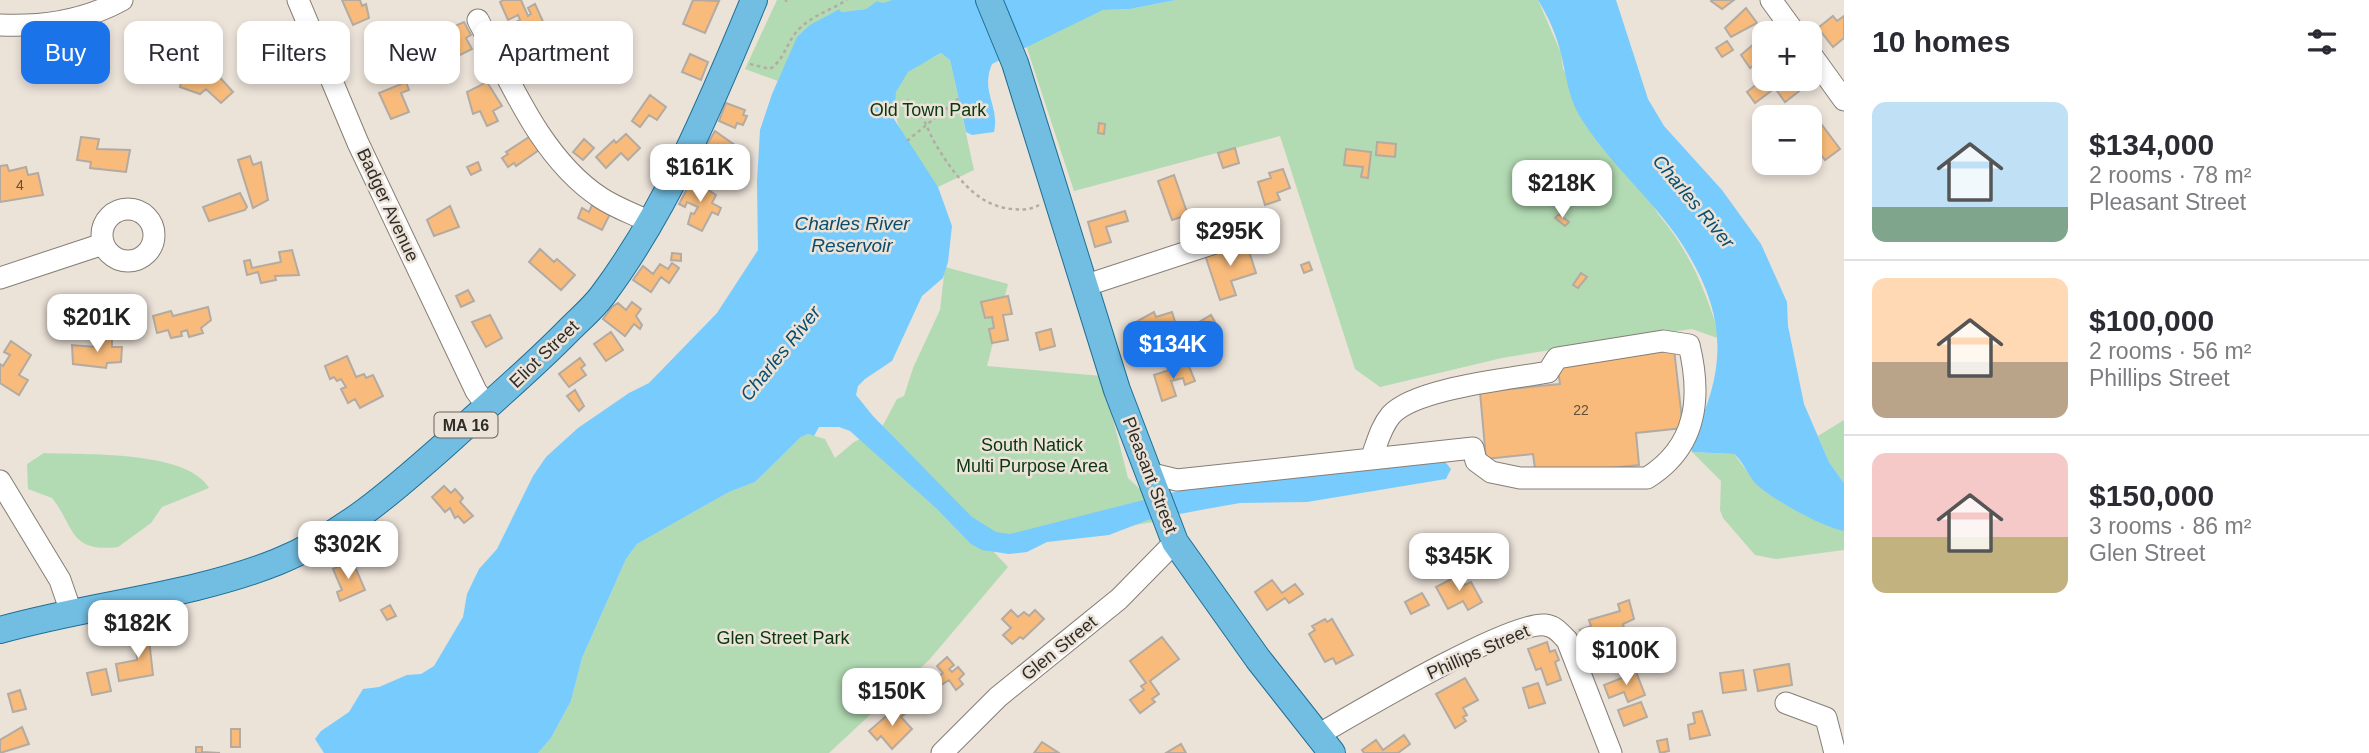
<!DOCTYPE html>
<html lang="en">
<head>
<meta charset="utf-8">
<style>
  :root { --surface:#fff; --page:#f7f7f7; --text:#2b2b33; --muted:#7c7c81; --line:#e1e1e2; --accent:#1a73e8 }
  body { margin:0; font-family:Arial,sans-serif; background:var(--page); color:var(--text); height:100vh; display:flex; flex-direction:column; font-size:26px; white-space:nowrap }
  * { box-sizing:border-box; margin:0 }
  p { font-size:23px; color:var(--muted) }
  .icon { flex:none; width:38px; height:38px; fill:none; stroke:currentColor; stroke-width:2; stroke-linecap:round; stroke-linejoin:round }
  .map { position:relative; flex:1; overflow:hidden }
  .details { display:flex; flex-direction:column; background:var(--surface); width:525px }
  .details>* { flex:none }
  .hud { position:absolute; left:21px; top:21px; width:665px; height:63px; display:flex; gap:14px }
  .buttons { position:absolute; left:1752px; top:21px; display:grid; gap:14px }
  .buttons a { display:grid; place-items:center; width:70px; height:70px; border-radius:14px; background:var(--surface); box-shadow:0 4px 10px #0003; font-size:35px }
  .price { position:absolute; translate:-50% -60px; padding:0 16px; border-radius:14px; background:#fff; color:#222; font-size:23px; line-height:46px; filter:drop-shadow(0 2px 4px #0008) }
  .price::after { content:''; position:absolute; left:50%; top:42px; width:21px; height:16px; margin-left:-10px; background:inherit; clip-path:polygon(0 0,100% 0,50% 100%) }
  .price.active { background:var(--accent); color:#fff }
  ul { padding:0; list-style:none }
  li { display:flex; align-items:center; gap:21px; height:175px; padding:0 28px }
  li+li { border-top:2px solid var(--line) }
  li span { display:grid; place-items:center; flex:none; width:196px; height:140px; border-radius:14px; color:#555 }
  li>.icon { margin-inline-start:auto }
  span .icon { width:84px; height:84px; fill:#fffc; stroke-width:1 }
  li b { font-size:30px }
  h2 { display:flex; justify-content:space-between; align-items:center; height:84px; padding:0 28px; font-size:30px }
  .tag { padding:0 24px; border-radius:14px; background:var(--surface); box-shadow:0 4px 10px #0003; font-size:24px; line-height:63px }
  .tag.active { background:var(--accent); color:#fff }
  main { display:flex; flex:1; min-height:0 }
  .map>svg:first-child { display:block }
  .green { fill:#b2dbb3 }
  .water { fill:#78cbfd }
  .building { fill:#f8bb7b; stroke:#b3aaa1; stroke-width:2 }
  .lines { fill:none; stroke-linecap:round; stroke-linejoin:round }
  .minor-casing { stroke:#867e75; stroke-width:23 }
  .major-casing { stroke:#1e6f96; stroke-width:28 }
  .path { stroke:#b3aca3; stroke-width:2.5; stroke-dasharray:3.5 3.5; stroke-linecap:butt }
  .minor { stroke:#fff; stroke-width:21 }
  .major { stroke:#72bee3; stroke-width:26 }
  .labels { text-anchor:middle; stroke-width:5; stroke-linejoin:round; paint-order:stroke }
  .number-label { font-size:14px; fill:#62503e }
  .shield { fill:#ebe2d8; stroke:#68635e; stroke-width:2 }
  .shield-label { font-size:16px; font-weight:bold; fill:#302d29 }
  .park-label { font-size:18px; fill:#083710; stroke:#ebe2d8 }
  .street-label { font-size:18px; fill:#302d29; stroke:#ebe2d8 }
  .water-label { font-size:19px; font-style:italic; fill:#094e6f; stroke:#ebe2d8 }
</style>
</head>
<body>
<main>
<div class="map">
<svg width="1844" height="753" viewBox="0 0 1844 753">
  <rect width="100%" height="100%" fill="#ebe2d8"/>
  <path class="green" d="M777 0H892L883 4 877 1 866 9 840 12 839 9C800 29 796 42 778 81L745 69Z
    M1176 0H1538L1561 53 1563 69 1659 215C1690 252 1707 293 1720 339L1692 329 1617 339 1502 358 1380 387 1355 369 1280 136 1074 191 1026 45 1103 10 1130 9Z
    M941 53 950 60 974 170 938 187C916 156 872 109 908 72 916 64 932 60 941 53Z
    M945 267 1008 284 987 366 1102 376 1128 478 1172 519 990 548 1008 567 929 660 829 753H538L551 738 571 701 582 658 626 559 637 544 729 492 755 482 801 437 808 434 825 439 835 458 854 442 881 429 897 399 904 396 913 368 940 310Z
    M1844 420V483L1829 462 1818 436Z
    M1692 452 1734 454 1746 470 1844 531V550L1776 559 1755 555 1723 518 1720 510 1721 481Z
    M44 453C84 455 187 450 209 488L162 507 151 523 118 547C69 553 75 527 52 498L28 489 27 464Z"/>
  <path class="water" d="M892 0H1176L1130 9 1103 10 992 64C980 92 1000 106 994 132L972 135 966 132 950 60 941 53 908 72 896 92 894 119 938 187 952 226 948 262 943 278 922 296 892 361 865 379 858 386 856 395 873 416 972 517 996 532 1010 534 1222 480 1442 458 1451 469 1446 479 1307 502 1240 503 1206 509 1148 520 1109 535 1047 542 1027 552 1009 554 982 550 971 544 936 508 850 431 839 427H819L814 436 808 434 801 437 755 482 729 492 637 544 626 559 582 658 571 701 551 738 538 753H324L315 739 321 731 349 712 363 689 379 687 407 675 421 674 434 666 463 617 467 594 479 569 497 549 533 476 546 457 578 428 629 393 649 383 717 313 758 250 757 182 760 130 772 94 797 37 810 25 839 9 841 12 866 9 877 1 883 3Z
    M1538 0H1616L1648 99 1664 126 1722 190 1761 244 1787 302 1788 326 1804 404 1829 462 1844 483V531C1822 527 1774 500 1757 485 1748 476 1744 462 1734 454L1692 452 1690 443C1731 365 1726 308 1676 235 1646 193 1607 161 1579 115 1568 96 1566 74 1561 54 1557 36 1548 16 1538 0Z"/>
  <path class="building" d="M342 0H360L362 6 366 4 369 18 353 25Z
    M503 0H521L528 16 531 14 528 8 535 4 545 26 512 41 505 27 520 20 518 15 508 20 500 2Z
    M693 0 719 1 705 33 683 24Z
    M1734 0 1722 9 1711 1V0Z
    M1746 8 1757 23 1731 37 1725 28Z
    M1833 16 1837 21 1844 16V38L1833 47 1818 28Z
    M464 22 471 35 466 38 472 49 444 63 438 50 452 44 446 30Z
    M1762 37 1764 58 1750 68 1741 55Z
    M1727 41 1733 50 1722 57 1716 48Z
    M405 50 410 61 401 64 397 54Z
    M690 54 708 62 701 80 682 72Z
    M198 67 215 72 233 92 221 103 206 89 200 94 180 87 184 68 197 70Z
    M1808 79 1811 82 1785 102 1769 80Z
    M1762 80 1771 91 1755 103 1747 92Z
    M406 82 409 90 401 93 409 112 391 119 379 93Z
    M487 82 502 106 493 111 498 121 487 126 480 111 473 114 467 92Z
    M650 95 666 107 657 120 649 115 640 127 632 121Z
    M726 103 745 110 743 115 747 116 743 125 737 123 735 128 719 121Z
    M1819 121 1840 149 1825 160 1810 140V127Z
    M1099 123 1105 124 1104 134 1098 133Z
    M715 131 739 148 735 155 731 152 727 159 723 158 705 148Z
    M626 134 640 148 628 160 621 153 606 168 596 157 614 140 616 143Z
    M81 137 99 139 97 149 130 150 126 172 90 168 91 162 77 160Z
    M529 137 539 150 516 166 514 163 508 167 502 158 508 154 506 152Z
    M584 139 594 148 583 160 573 152Z
    M1377 142 1396 144 1395 157 1376 155Z
    M1235 148 1239 163 1223 168 1218 153Z
    M1346 149 1371 152 1368 178 1361 177 1363 167 1344 165Z
    M250 156 253 165 261 162 268 200 253 208 238 160Z
    M713 159 726 165 719 178 707 172Z
    M478 162 481 170 471 175 467 167Z
    M7 165 9 171 26 167 28 175 38 173 43 195 0 202V166Z
    M1283 169 1290 188 1277 193 1280 200 1265 205 1258 182 1271 178 1269 173Z
    M1174 175 1188 215 1172 220 1158 181Z
    M692 179 716 195 712 203 721 208 718 215 712 212 702 231 688 224 691 213 694 214 698 207 687 202 685 207 679 204Z
    M240 193 247 207 245 210 209 221 203 207Z
    M592 205 610 214 602 230 578 218 582 208 589 212Z
    M450 206 459 227 434 236 427 220Z
    M1125 211 1128 221 1106 227 1111 242 1095 247 1088 222Z
    M1559 214 1569 222 1565 226 1555 218Z
    M1246 242 1256 273 1231 281 1236 295 1220 300 1205 255Z
    M540 249 554 262 557 259 575 275 561 290 529 262Z
    M292 250 299 275 275 276 276 280 261 283 258 272 247 275 244 261 250 260 252 268 281 262 279 252Z
    M672 253 681 254V261L671 260Z
    M1309 262 1312 270 1304 273 1301 265Z
    M672 263 679 268 669 283 661 277 651 292 633 280 643 266 653 274 660 264 668 269Z
    M1581 273 1587 277 1578 288 1573 285Z
    M468 290 474 301 461 307 456 296Z
    M1008 296 1012 314 1003 315 1008 340 992 343 989 329 994 328 992 317 985 318 981 302Z
    M632 302 641 309 636 316 642 325 640 329 634 324 625 336 603 319 612 307 618 303 626 310Z
    M208 307 211 320 201 328 203 333 189 337 187 330 181 332 182 336 171 338 168 330 157 333 153 316 171 311 173 316Z
    M1154 312 1156 317 1172 312 1177 328 1140 340 1134 323Z
    M490 315 502 338 486 347 472 322Z
    M1211 315 1220 331 1208 338 1199 322Z
    M1051 329 1055 346 1040 350 1036 333Z
    M611 332 623 350 606 361 594 344Z
    M96 338 112 339V347H122L121 362 107 363 106 368 73 364 72 345 96 347Z
    M11 341 31 355 19 375 28 380 19 395 0 383V364L3 366 10 355 4 352Z
    M1674 349 1683 428 1636 433 1639 465 1536 476 1533 454 1486 459 1480 392 1560 384 1557 362Z
    M347 356 356 377 364 374 366 378 373 375 383 396 360 408 355 399 348 403 341 389 346 387 341 379 337 381 334 377 330 379 325 366Z
    M580 358 585 365 581 368 586 375 569 387 559 374Z
    M1188 364 1195 381 1185 385 1183 378 1171 381 1176 396 1162 401 1154 375Z
    M575 390 584 406 579 411 567 396Z
    M444 486 451 493 455 489 463 498 460 502 473 516 464 523 458 516 455 518 450 508 445 512 432 497Z
    M352 560 365 590 340 601 337 592 342 590 333 569Z
    M1459 575 1465 585 1471 582 1482 602 1468 610 1463 601 1448 609 1436 587Z
    M1272 580 1282 593 1295 584 1303 594 1289 603 1285 598 1267 610 1255 592Z
    M1422 593 1429 605 1411 614 1405 602Z
    M1629 600 1634 619 1623 624 1624 628 1607 635 1609 639 1588 648 1580 630 1591 626 1589 620 1620 611 1618 604Z
    M390 605 396 616 387 620 381 610Z
    M1011 610 1018 617 1024 612 1029 616 1035 610 1044 619 1023 639 1020 637 1012 644 1003 635 1011 628 1002 619Z
    M1325 619 1327 622 1332 619 1353 655 1336 664 1333 658 1325 662 1309 634 1315 630 1312 626Z
    M148 631 153 675 119 681 116 664 137 660 135 633Z
    M1162 637 1179 659 1150 681 1159 694 1152 699 1155 702 1140 713 1130 700 1144 690 1141 686 1146 683 1130 661Z
    M1547 642 1550 652 1555 650 1559 660 1555 662 1561 680 1547 685 1541 668 1536 670 1528 649Z
    M947 657 954 665 949 669 952 672 958 667 964 674 959 679 963 684 956 690 949 680 923 697 914 685 922 678 928 685 943 673 937 666Z
    M1789 664 1792 685 1758 691 1754 670Z
    M106 669 111 691 92 695 87 673Z
    M1635 669 1645 695 1628 702 1624 692 1609 698 1604 685 1627 676 1625 672Z
    M1743 670 1746 690 1723 693 1720 673Z
    M1465 678 1478 700 1463 708 1467 715 1463 717 1466 721 1455 728 1436 694Z
    M1538 683 1545 703 1529 708 1523 688Z
    M20 690 26 709 13 712 8 694Z
    M1641 702 1647 717 1624 726 1618 710Z
    M899 705 906 713 901 717 912 729 892 749 881 736 877 740 869 731Z
    M1702 711 1710 735 1690 739 1688 725 1695 723 1693 713Z
    M22 727 29 744 0 753V740Z
    M231 729H240V747H231Z
    M1404 735 1410 744 1398 753H1364L1362 750 1376 740 1383 750Z
    M1667 739 1669 751 1660 753 1657 741Z
    M1042 742 1059 753H1034Z
    M1181 744 1186 753H1166Z
    M196 747H202V752L220 753H196Z"/>
  <g class="lines">
    <g class="minor-casing">
      <path id="minor" d="M298 0 358 143 476 391 487 406
        M1771 0 1795 33
        M478 20C510 81 541 159 601 198 616 208 634 214 650 222
        M0 25C43 27 84 21 122 0
        M1810 53 1844 100
        M102 235a26 26 0 1 1 52 0a26 26 0 1 1-52 0Z
        M0 278 103 244
        M1084 286 1245 233
        M1148 473 1177 480 1473 448 1476 461 1491 472 1520 478H1647C1697 447 1702 398 1689 345L1663 341 1557 358 1548 372C1511 379 1415 388 1391 415 1380 428 1377 444 1371 459
        M0 481 60 580 71 612
        M1786 703 1826 718 1835 753
        M1318 735C1356 713 1510 621 1545 625 1555 626 1560 633 1567 640L1611 753
        M942 753 998 697 1119 599 1175 542"/>
    </g>
    <g class="major-casing">
      <path id="major" d="M989 0 1015 63 1117 390 1175 542 1258 659 1332 753
        M0 630C91 604 189 597 277 562 344 535 396 488 449 441 489 404 531 369 569 330 580 319 593 308 602 296 668 208 712 101 754 0"/>
    </g>
    <path class="path" d="M786 2V0
      M750 64 770 69C786 58 786 42 799 29 813 15 831 10 847 0
      M907 100C924 112 926 128 936 145 954 174 976 206 1012 209 1021 210 1031 210 1039 205
      M907 141 959 98"/>
    <use href="#minor" class="minor"/>
    <use href="#major" class="major"/>
  </g>
  <g class="labels">
    <g class="number-label">
      <text x="20" y="190">4</text>
      <text x="1581" y="415">22</text>
    </g>
    <rect class="shield" x="434.5" y="412.5" width="63" height="25" rx="5"/>
    <g class="shield-label">
      <text x="466" y="431">MA 16</text>
    </g>
    <g class="park-label">
      <text x="928" y="116">Old Town Park</text>
      <text x="1032" y="451">South Natick<tspan x="1032" dy="21">Multi Purpose Area</tspan></text>
      <text x="783" y="644">Glen Street Park</text>
    </g>
    <g class="street-label">
      <text transform="translate(388 205) rotate(65)" y="6">Badger Avenue</text>
      <text transform="translate(544 354) rotate(-44)" y="6">Eliot Street</text>
      <text transform="translate(1150 475) rotate(69)" y="6">Pleasant Street</text>
      <text transform="translate(1059 648) rotate(-39)" y="6">Glen Street</text>
      <text transform="translate(1478 652) rotate(-24)" y="6">Phillips Street</text>
    </g>
    <g class="water-label">
      <text transform="translate(1694 201) rotate(50)" y="7">Charles River</text>
      <text x="852" y="230">Charles River<tspan x="852" dy="22">Reservoir</tspan></text>
      <text transform="translate(780 353) rotate(-51)" y="7">Charles River</text>
    </g>
  </g>
</svg>
<div class="buttons">
<a>+</a>
<a>−</a>
</div>
<b class="price" style="left:700px;top:204px">$161K</b>
<b class="price" style="left:1562px;top:220px">$218K</b>
<b class="price" style="left:1230px;top:268px">$295K</b>
<b class="price" style="left:97px;top:354px">$201K</b>
<b class="price active" style="left:1173px;top:381px">$134K</b>
<b class="price" style="left:348px;top:581px">$302K</b>
<b class="price" style="left:1459px;top:593px">$345K</b>
<b class="price" style="left:138px;top:660px">$182K</b>
<b class="price" style="left:1626px;top:687px">$100K</b>
<b class="price" style="left:892px;top:728px">$150K</b>
<div class="hud">
<a class="tag active">Buy</a>
<a class="tag">Rent</a>
<a class="tag">Filters</a>
<a class="tag">New</a>
<a class="tag">Apartment</a>
</div>
</div>
<section class="details">
<h2>10 homes<svg class="icon" aria-label="filters" viewBox="0 0 24 24"><path d="M4 7h16M4 17h16"/><circle cx="9" cy="7" r="2"/><circle cx="15" cy="17" r="2"/></svg></h2>
<ul>
<li><span style="background:linear-gradient(#bfe0f5 75%,#7fa58c 0)"><svg class="icon" aria-label="home" viewBox="0 0 24 24"><path d="M3 11l9-7 9 7M6 9v11h12V9"/></svg></span><div><b>$134,000</b><p>2 rooms · 78 m²</p><p>Pleasant Street</p></div></li>
<li><span style="background:linear-gradient(#ffd9b3 60%,#b9a48a 0)"><svg class="icon" aria-label="home" viewBox="0 0 24 24"><path d="M3 11l9-7 9 7M6 9v11h12V9"/></svg></span><div><b>$100,000</b><p>2 rooms · 56 m²</p><p>Phillips Street</p></div></li>
<li><span style="background:linear-gradient(#f6c9c9 60%,#c2b280 0)"><svg class="icon" aria-label="home" viewBox="0 0 24 24"><path d="M3 11l9-7 9 7M6 9v11h12V9"/></svg></span><div><b>$150,000</b><p>3 rooms · 86 m²</p><p>Glen Street</p></div></li>
</ul>
</section>
</main>
</body>
</html>
